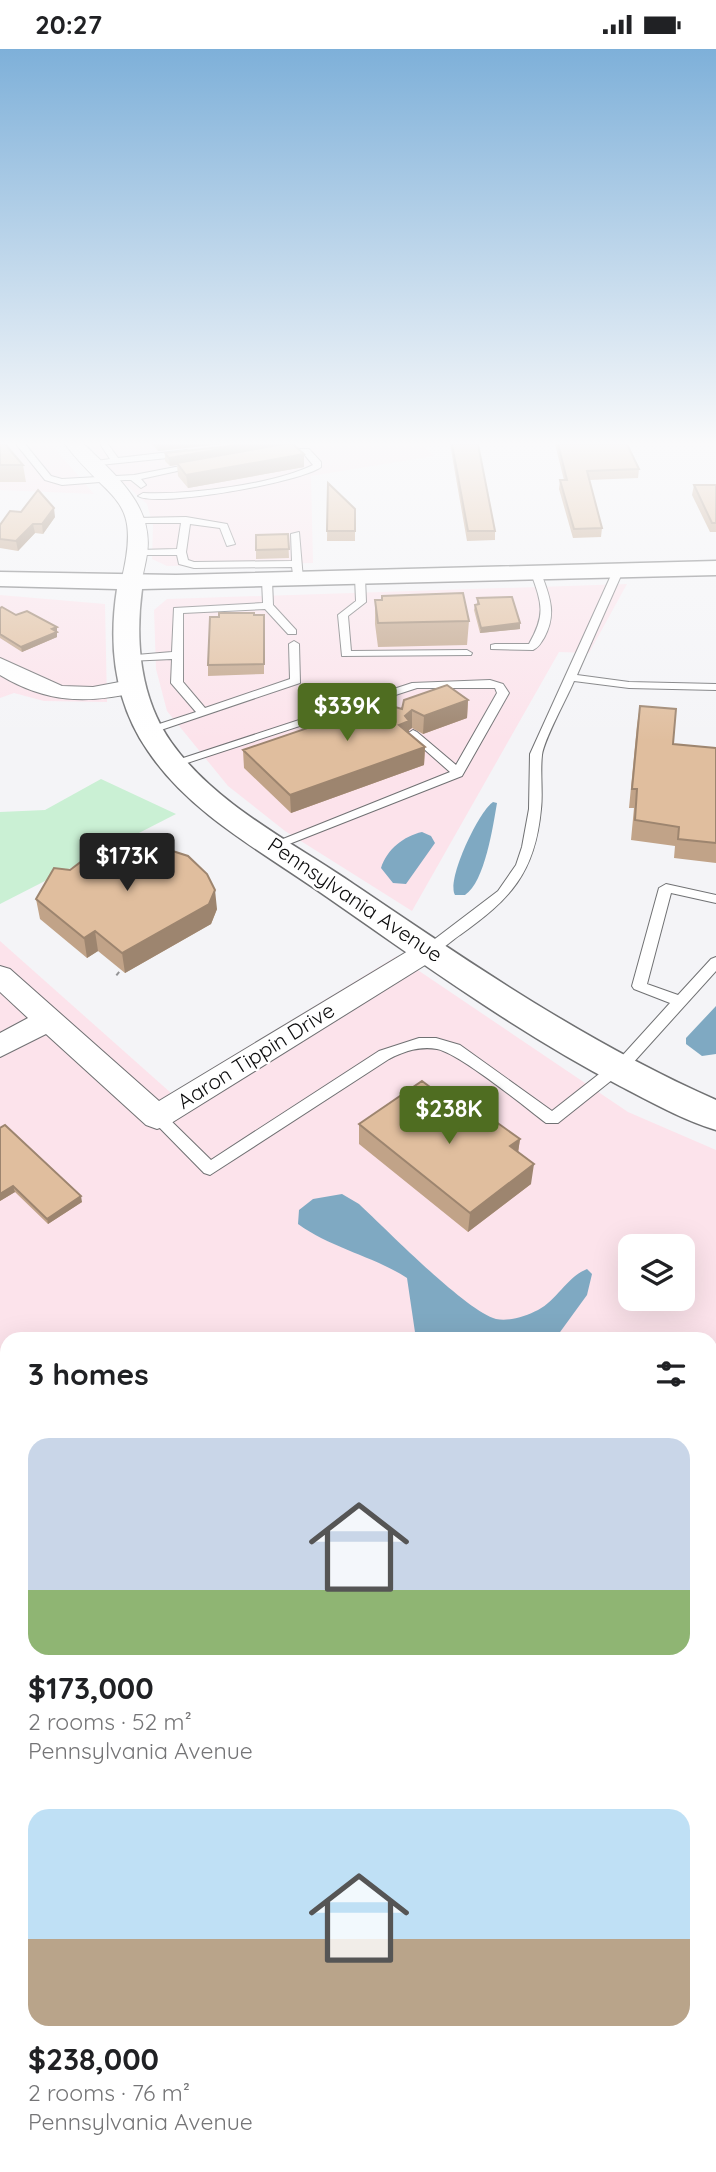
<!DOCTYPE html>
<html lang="en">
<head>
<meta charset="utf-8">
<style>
  :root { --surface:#fff; --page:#f2f2f2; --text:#202124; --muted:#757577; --accent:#4f6d21 }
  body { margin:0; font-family:Quicksand,sans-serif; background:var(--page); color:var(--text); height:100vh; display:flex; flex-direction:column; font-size:26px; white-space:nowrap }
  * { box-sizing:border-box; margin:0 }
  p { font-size:23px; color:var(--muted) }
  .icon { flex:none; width:38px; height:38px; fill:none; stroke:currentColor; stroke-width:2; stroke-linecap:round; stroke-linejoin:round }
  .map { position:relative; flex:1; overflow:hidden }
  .side { position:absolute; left:0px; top:1283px; width:718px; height:842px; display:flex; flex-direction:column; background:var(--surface); border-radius:21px 21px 0 0; box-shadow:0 7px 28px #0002 }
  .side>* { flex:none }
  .tools { position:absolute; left:618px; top:1185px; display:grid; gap:14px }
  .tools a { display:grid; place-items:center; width:77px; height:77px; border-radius:14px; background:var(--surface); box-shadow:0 7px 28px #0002; font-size:35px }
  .price { position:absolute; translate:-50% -60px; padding:0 16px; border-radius:7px; background:var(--accent); color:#fff; font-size:23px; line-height:46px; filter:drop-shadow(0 2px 4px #0008) }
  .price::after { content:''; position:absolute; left:50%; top:42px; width:21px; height:16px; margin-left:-10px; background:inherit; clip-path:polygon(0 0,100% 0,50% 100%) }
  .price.selected { background:#222; color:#fff }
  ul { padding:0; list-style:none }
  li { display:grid; align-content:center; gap:14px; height:371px; padding:0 28px }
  li span { display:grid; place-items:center; height:217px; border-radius:21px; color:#555 }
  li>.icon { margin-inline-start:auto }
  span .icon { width:126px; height:126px; fill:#fffc; stroke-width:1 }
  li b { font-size:30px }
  h2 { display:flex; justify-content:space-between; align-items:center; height:84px; padding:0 28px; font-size:30px }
  .status { display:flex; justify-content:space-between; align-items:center; height:49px; padding:0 35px; background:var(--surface); direction:ltr }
  .status svg { height:19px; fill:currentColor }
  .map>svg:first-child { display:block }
  .commercial { fill:#fce3eb; fill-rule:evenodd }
  .green { fill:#caf0d4 }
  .water { fill:#7fa9c2 }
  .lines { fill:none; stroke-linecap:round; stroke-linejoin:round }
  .lane-casing { stroke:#707173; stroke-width:2 }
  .street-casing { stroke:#707173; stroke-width:2 }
  .secondary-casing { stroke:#707173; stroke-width:3 }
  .path { stroke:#949496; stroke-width:4.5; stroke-dasharray:2 5; stroke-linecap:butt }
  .lane { fill:#fff; fill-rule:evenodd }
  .street { fill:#fff; fill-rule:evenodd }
  .secondary { fill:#fff; fill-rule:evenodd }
  .rail-casing { stroke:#626264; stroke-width:9 }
  .rail { stroke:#fff; stroke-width:6; stroke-dasharray:19; stroke-linecap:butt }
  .wall { fill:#c1a388 }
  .shaded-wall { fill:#9d856f }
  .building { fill:#e0be9e; stroke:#9d856f; stroke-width:2 }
  .labels { text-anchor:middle; stroke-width:5; stroke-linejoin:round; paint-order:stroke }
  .street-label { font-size:21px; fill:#0b0b0c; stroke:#fff }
</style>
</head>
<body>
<div class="status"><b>20:27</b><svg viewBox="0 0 49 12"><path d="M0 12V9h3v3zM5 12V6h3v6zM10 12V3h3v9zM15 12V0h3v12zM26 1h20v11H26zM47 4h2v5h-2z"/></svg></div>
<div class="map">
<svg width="716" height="2123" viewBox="0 0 716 2123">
  <rect width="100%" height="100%" fill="#f4f4f7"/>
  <path class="commercial" d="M0 395H51L94 445 0 441Z
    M89 395H421L434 407 311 427 313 514 167 517 152 510 153 476 147 455 113 424Z
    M627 535 589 604 559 603 412 862 285 782 228 737 167 662 156 620 154 561 167 550Z
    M0 546 105 555 107 653 44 652 14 644 0 649Z
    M0 892 171 1044 397 907 628 1063 716 1101V1506L710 1505V1290H7V1415L0 1414ZM630 1197H682V1250H630Z"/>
  <path class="green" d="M101 730 176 765 0 855V763L45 761Z
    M0 1414 7 1415V1493H0Z
    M0 1561 7 1562V2118H142L139 2123H0Z"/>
  <path class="water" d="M493 753 497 754C493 777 485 833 465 846H455C446 831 479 762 493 753Z
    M422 783 431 787 435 794 406 835 393 834 381 819C387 800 404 787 422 783Z
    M716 957V1005L702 1007 686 995V989Z
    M342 1145 359 1155C386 1180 466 1262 496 1270 509 1273 526 1267 538 1261 557 1251 567 1228 587 1220L592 1225 587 1246 555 1290H416L407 1229C373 1207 331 1199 298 1175L299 1161 313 1150Z"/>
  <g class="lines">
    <g class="lane-casing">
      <path id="lane" d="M16 395H25L51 427 62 430 134 426 196 414 200 417 141 430 146 436 141 439 131 431H125L62 436 45 431Z
        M100 395H108L118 409 187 401 191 404 187 407 90 417V413L110 410Z
        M281 400H309L321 413V418C302 433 158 459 138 447L143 444C188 446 272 436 313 416L304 405H278V401Z
        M186 468 227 475 235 495 227 497 220 479 190 475 186 503 188 511 194 513 292 512 291 485 299 483 303 530 294 532 292 518 194 519 179 515 177 506H135L133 504 138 501 177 500 181 474H138L133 471 135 469Z
        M618 519 623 522 577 626 629 633 716 635V641L629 639 574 632C567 649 544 690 542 706 540 724 543 743 541 760 535 825 510 850 460 886 449 893 436 908 423 905L421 902 423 899 498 842 516 816 522 798 529 760 530 705 613 522Z
        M536 521 541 524C550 548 557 565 544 589 540 595 539 598 533 601L491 600V596L495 595H529C546 565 542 555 531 524Z
        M360 525 365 528 366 553 348 567 351 602 467 601 472 604 471 606 342 607 338 566 356 552 355 528Z
        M267 528 272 531 273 556 296 581V585H288L265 560 183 564V633L205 659 290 630 289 595 294 592 299 595 300 634 155 683H147V679L196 663 171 634 172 610 128 612 123 609 124 607 172 603 174 559 263 554 262 531Z
        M490 631 503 635 509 644 462 727 279 799H269L268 796 450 723 407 685 413 681 417 683 456 716 497 644 495 639H417L377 652 400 670V674H392L367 655 178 717 174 718 168 714 412 634Z
        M666 835 716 846V854L671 844 647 935 678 946 711 910 716 908V922L632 1015 558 1074H546C525 1058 459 1004 437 1000 420 997 405 1002 389 1010L210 1126 204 1124 149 1068 151 1064H163L211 1111 379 1002 419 989H436L460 996 552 1062 622 1007 670 954 634 940 632 937 659 839Z"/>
    </g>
    <g class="street-casing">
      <path id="street" d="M65 395H84C117 428 157 459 146 511 144 520 143 530 138 537L131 539 121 533C143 445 110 455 65 395Z
        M0 609 62 637 93 638 130 631 141 638 138 643C87 655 46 654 0 626Z
        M428 893 438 896 442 902 438 908 168 1076 157 1080 146 1076 46 985 0 1008V984L28 969 0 943V917L10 920 159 1052 418 896Z
        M710 1936 716 1937V1987L710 1986Z"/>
    </g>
    <g class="secondary-casing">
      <path id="secondary" d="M716 512V526L142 540C135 592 140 649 171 693 214 754 288 791 349 832 467 912 585 993 716 1051V1081C683 1071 651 1053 620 1037 517 983 422 914 327 848 265 804 191 766 148 702 115 654 108 598 117 540L0 537V523L176 526Z"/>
    </g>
    <path class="path" d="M117 924 122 928"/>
    <use href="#lane" class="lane"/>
    <use href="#street" class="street"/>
    <use href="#secondary" class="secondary"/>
    <g class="rail-casing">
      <path id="rail" d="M0 1515 7 1516
        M710 1598H716"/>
    </g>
    <use href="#rail" class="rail"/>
  </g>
  <path class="wall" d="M0 395 23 416 26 433H0Z
    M152 395H222L158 402Z
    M450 395H478L495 482V491L467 492Z
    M555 395H627L639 420 638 429 589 431 602 479 601 488 573 489 559 440 560 431H564Z
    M165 404 304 418 188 439 178 427 177 416 170 417 165 412Z
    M328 434 355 460V492H327Z
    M694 436H716V483H710L692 446Z
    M55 468 43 485 35 484 18 502 0 499V476Z
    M288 485 289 509 256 510V501Z
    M382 547 469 572 467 596 378 598 375 575V551H382Z
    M477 549 520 580 480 584 474 561 475 556H477Z
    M0 559 16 566 57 578V588L22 603 0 589Z
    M254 566 264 576V625L208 627V616Z
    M468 651 467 669 423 685 412 679 409 681V684L425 698 424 716 291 764 244 719 243 701 376 660H402Z
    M640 657 673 695 716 699V814L674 809 675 797 631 791 634 759H629L637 676Z
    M36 850 217 860 211 875 125 924 98 902 87 909 40 870Z
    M359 1075 482 1077 520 1090 518 1104 531 1135 468 1183 359 1095Z
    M0 1079 82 1153 48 1175 15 1143 0 1152Z
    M710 1746 716 1747V1874H710Z
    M315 2118 716 2123H335L315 2120Z"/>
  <path class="shaded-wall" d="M157 395H222L158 402Z
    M250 395H283L177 414V416L170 417 169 409Z
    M304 405V418L188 439 186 426Z
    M54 459 55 468 43 485 42 475Z
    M33 475 35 484 18 502 16 492Z
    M520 574V580L480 584 481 579Z
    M57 578V588L22 603 21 598Z
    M468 651 467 669 423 685 424 667Z
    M412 661V679L409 681V690L399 676 405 667Z
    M425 698 424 716 291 764 290 746Z
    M215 841 217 860 211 875 125 924 122 904Z
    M95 882 98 902 87 909 84 889Z
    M520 1090 517 1110 510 1097Z
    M534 1115 531 1135 468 1183 470 1164Z
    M13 1137 15 1143 0 1152V1145Z
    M81 1147 82 1153 48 1175 47 1170Z"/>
  <path class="building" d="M0 395H5L23 416H0Z
    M248 395H250L169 409 165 404Z
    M284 395H293L304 405 186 426 177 414Z
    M452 395H478L495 482H468Z
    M558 395H627L639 420 587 422 602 479 574 480 560 431H567Z
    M328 434 355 460V482H327Z
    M694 436H716V474H712Z
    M38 441 54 459 42 475H33L16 492 0 490V476L10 462 21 463Z
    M288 485 289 500 256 501V486Z
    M463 544 469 572 378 574 375 551H382V547Z
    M512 548 520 574 481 579 475 556 479 555 477 549Z
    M2 558 16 566 27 562 57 578 52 580 57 583 21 598 0 585V559Z
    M219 564H254V566H264V615L208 616 210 568H219Z
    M447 636 468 651 424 667 412 661 405 667 409 672 399 676 425 698 290 746 243 701 372 657 376 660 388 656 402 660 404 651Z
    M640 657 676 660 673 695 716 699V794L678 790 679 778 635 771 637 740H632Z
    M118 797H157L188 807 207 825 215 841 209 855 122 904 95 882 84 889 36 850 54 819 70 821 86 809Z
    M422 1032 482 1077 492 1070 520 1090 510 1097 534 1115 470 1164 359 1075Z
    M5 1076 81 1147 47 1170 13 1137 0 1145V1079Z
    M710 1746 716 1747V1870L710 1869Z
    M710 2054 716 2055V2123H345L315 2118H710Z"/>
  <linearGradient id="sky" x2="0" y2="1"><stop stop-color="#7eb0d9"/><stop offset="0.57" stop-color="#fafafb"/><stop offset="1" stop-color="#fafafb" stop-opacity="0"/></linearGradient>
  <rect width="716" height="692" fill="url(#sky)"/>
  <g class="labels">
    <g class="street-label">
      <text transform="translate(355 851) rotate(34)" y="7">Pennsylvania Avenue</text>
      <text transform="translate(256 1007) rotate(-32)" y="7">Aaron Tippin Drive</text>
    </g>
  </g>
</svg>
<div class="tools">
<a><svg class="icon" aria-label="layers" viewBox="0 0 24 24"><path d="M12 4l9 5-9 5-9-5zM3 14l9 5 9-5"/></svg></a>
</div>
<b class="price" style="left:347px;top:694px">$339K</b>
<b class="price selected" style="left:127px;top:844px">$173K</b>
<b class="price" style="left:449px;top:1097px">$238K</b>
<section class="side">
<h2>3 homes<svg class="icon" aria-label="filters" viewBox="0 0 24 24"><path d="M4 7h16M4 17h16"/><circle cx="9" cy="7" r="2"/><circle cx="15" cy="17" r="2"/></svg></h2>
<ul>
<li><span style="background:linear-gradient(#c9d6e8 70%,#8fb573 0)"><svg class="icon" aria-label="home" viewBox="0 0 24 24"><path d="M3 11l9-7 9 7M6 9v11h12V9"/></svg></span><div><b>$173,000</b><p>2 rooms · 52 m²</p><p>Pennsylvania Avenue</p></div></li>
<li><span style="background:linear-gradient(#bfe0f5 60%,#b9a48a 0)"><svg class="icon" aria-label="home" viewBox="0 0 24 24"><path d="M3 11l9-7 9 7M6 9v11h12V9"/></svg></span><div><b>$238,000</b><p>2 rooms · 76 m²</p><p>Pennsylvania Avenue</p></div></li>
</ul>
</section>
</div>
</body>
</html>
